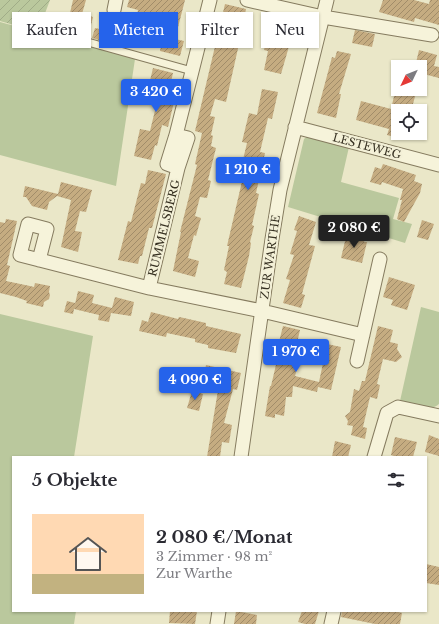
<!DOCTYPE html>
<html lang="de">
<head>
<meta charset="utf-8">
<style>
  :root { --surface:#fff; --page:#f7f7f7; --text:#2b2b33; --muted:#7c7c81; --line:#e1e1e2; --accent:#2563eb }
  body { margin:0; font-family:"Libre Baskerville",serif; background:var(--page); color:var(--text); height:100vh; display:flex; flex-direction:column; font-size:15px; white-space:nowrap }
  * { box-sizing:border-box; margin:0 }
  p { font-size:13px; color:var(--muted) }
  .icon { flex:none; width:22px; height:22px; fill:none; stroke:currentColor; stroke-width:2; stroke-linecap:round; stroke-linejoin:round }
  .map { position:relative; flex:1; overflow:hidden }
  .drawer { position:absolute; left:12px; top:456px; width:415px; height:156px; display:flex; flex-direction:column; background:var(--surface); border-radius:0px; box-shadow:0 1px 3px #0004 }
  .drawer>* { flex:none }
  .guide { position:absolute; left:12px; top:12px; width:415px; height:36px; display:flex; gap:8px }
  .needle { width:26px; rotate:227deg }
  .tools { position:absolute; left:391px; top:60px; display:grid; gap:8px }
  .tools a { display:grid; place-items:center; width:36px; height:36px; border-radius:0px; background:var(--surface); box-shadow:0 1px 3px #0004; font-size:20px }
  .price { position:absolute; translate:-50% -34px; padding:0 9px; border-radius:4px; background:var(--accent); color:#fff; font-size:13px; line-height:26px; filter:drop-shadow(0 1px 2px #0008) }
  .price::after { content:''; position:absolute; left:50%; top:24px; width:12px; height:9px; margin-left:-6px; background:inherit; clip-path:polygon(0 0,100% 0,50% 100%) }
  .price.active { background:#222; color:#fff }
  ul { padding:0; list-style:none }
  li { display:flex; align-items:center; gap:12px; height:100px; padding:0 20px }
  li+li { border-top:1px solid var(--line) }
  li span { display:grid; place-items:center; flex:none; width:112px; height:80px; border-radius:0px; color:#555 }
  li>.icon { margin-inline-start:auto }
  span .icon { width:48px; height:48px; fill:#fffc; stroke-width:1 }
  li b { font-size:17px }
  h2 { display:flex; justify-content:space-between; align-items:center; height:48px; padding:0 20px; font-size:17px }
  .pill { padding:0 14px; border-radius:0px; background:var(--surface); box-shadow:0 1px 3px #0004; font-size:14px; line-height:36px }
  .pill.active { background:var(--accent); color:#fff }
  .map>svg:first-child { display:block }
  .green { fill:#bac89d }
  .garden { fill:url(#garden-furrows) }
  .building { fill:url(#building-hatch) }
  .lines { fill:none; stroke-linecap:round; stroke-linejoin:round }
  .lane-casing { stroke:#857b5f; stroke-width:9 }
  .street-casing { stroke:#857b5f; stroke-width:15 }
  .lane { stroke:#f6f3da; stroke-width:7 }
  .street { stroke:#f6f3da; stroke-width:13 }
  .labels { text-anchor:middle; stroke-width:4; stroke-linejoin:round; paint-order:stroke }
  .street-label { font-size:11px; fill:#363021; stroke:#f3f0d7 }
</style>
</head>
<body>
<div class="map">
<svg width="439" height="624" viewBox="0 0 439 624">
  <defs>
    <pattern id="garden-furrows" width="10" height="10" patternUnits="userSpaceOnUse"><rect width="10" height="10" fill="#bac89d"/><path d="M-1 1l2-2M0 10L10 0M9 11l2-2" fill="none" stroke="#a0ac87"/></pattern>
    <pattern id="building-hatch" width="6" height="6" patternUnits="userSpaceOnUse"><rect width="6" height="6" fill="#c5ac81"/><path d="M-1 1l2-2M0 6l6-6M5 7l2-2" fill="none" stroke="#a18c69"/></pattern>
  </defs>
  <rect width="100%" height="100%" fill="#eae7c8"/>
  <path class="green" d="M0 22 135 59 116 186 0 155Z
    M309 135 349 147 341 182 399 198 393 219 412 224 405 243 288 207 304 139Z
    M421 307 439 312V404C432 412 410 404 400 401Z
    M0 314 93 336 74 457H13V611H76L74 624H0Z"/>
  <path class="garden" d="M0 0H50L38 32 0 21Z"/>
  <path class="building" d="M73 0H86L82 14 93 17 89 33 74 30V28L67 26Z
    M129 0H185L175 39 184 41 180 56 160 51 162 41 137 36 135 45 114 40 113 44 92 38 95 28 113 32 116 30 124 31 125 28 133 30 138 10 127 7Z
    M383 0H414L429 4 430 0H439V25L415 18 414 22 379 12Z
    M225 4 246 9 239 44 226 102 215 99 210 116 215 117 211 135 213 136 211 146 216 148 208 180 211 181 207 198 200 197 195 216 201 218 196 236 194 235 188 258 199 261 195 277 173 271 181 232H180L197 165 195 164 202 133 195 131Z
    M272 15 295 20 290 43 281 74 264 70 268 51 264 50Z
    M355 30 375 34 372 47 352 43Z
    M419 50 437 55 434 66 439 67V78L420 73V67H415Z
    M337 51 351 54 339 94H341L336 118 317 113 332 57 335 58Z
    M153 68 173 73 167 100 174 102 168 127 162 125 157 146 155 145 151 160 134 156 140 129 150 131 158 98 142 95 144 83 149 85Z
    M396 88 416 93 411 111H398V138L387 135 389 129 356 120 361 101 391 109Z
    M262 89 278 92 272 119 268 118 260 152 265 153 256 193 259 194 252 225 254 226 250 242 251 243 249 256 241 288 224 284 227 272 224 270 229 246H227L243 177 239 176 247 143 242 142 249 113 257 115Z
    M383 164 416 175 414 181 422 184 420 193 404 222 397 219 402 200H400L403 189 382 182 381 185 370 182 375 167 381 169Z
    M148 170 166 174 152 228H149L142 256H140L138 264 118 260 128 221 131 222 141 183 145 184Z
    M61 182 92 190 86 212 80 211 75 231 82 232 78 252 61 247 71 200 57 196 49 202 47 210 32 206 26 197H23L25 186 58 194Z
    M299 216 316 222 309 245 315 246 302 294 305 295 301 308 283 303 290 280 286 279 294 255 290 254 297 231 294 230Z
    M6 219 17 221 7 265 10 266 6 281 30 286 34 287 35 283 50 286 49 292 50 295 49 299 44 302 43 307 26 303 27 301 16 297 0 293V222L5 223Z
    M422 220 434 224 428 240 417 237Z
    M349 235 361 237 365 239 364 242H367L362 263 341 258 346 237 348 238Z
    M389 277 415 285 407 310 391 305 393 300 383 297Z
    M78 291 94 295 92 303 112 308 115 297 134 302 131 316 111 313 109 322 98 320 99 315 74 309 73 314 64 312 67 301 75 303V304Z
    M151 312 178 319 179 317 184 318 206 323V326L241 334 236 353 208 348V345L195 342V339L167 333 166 337 139 331 142 320 148 322Z
    M283 326 300 330 293 360 299 361 295 376 319 382 327 344 341 347 331 390 318 387 317 392 293 386 292 397H286L284 416 275 414V418L265 416 270 386H271L275 369 280 347 278 346Z
    M378 326 393 330 390 342 398 344 397 349 402 357 396 362 383 359 377 384 380 385 377 399 370 397 363 427 367 428 365 439 351 435 353 426 347 425 348 421 345 416 350 412 354 389 359 391 362 381H365Z
    M206 365 241 373 237 390 233 389 224 423 232 425 229 443 222 442 220 457H207L220 378 204 375Z
    M192 391 203 394 199 411 187 408Z
    M429 435 439 439V456L425 452Z
    M395 437 417 442 413 457H397L391 455Z
    M335 441 351 445 348 457H332Z
    M426 564 439 567V585L426 583Z
    M170 611H197L195 624 169 623Z
    M236 611 257 615 256 624H234Z
    M302 611H319L315 624H305L298 622Z
    M342 611H395L402 613 400 624H375L341 617Z"/>
  <g class="lines">
    <g class="lane-casing">
      <path id="lane" d="M37 23 41 29 192 71"/>
    </g>
    <g class="street-casing">
      <path id="street" d="M247 0 323 17 432 35
        M114 10 116 0
        M295 127 439 165
        M176 135 167 164 178 168
        M39 260 47 229 28 224 20 255 149 288 262 311 363 335
        M149 288 178 168 188 138 176 135 210 0
        M357 361 380 259
        M241 457 272 239 280 190 327 0
        M374 457 387 413 398 407 439 416
        M217 624 219 611
        M331 624 334 611"/>
    </g>
    <use href="#lane" class="lane"/>
    <use href="#street" class="street"/>
  </g>
  <g class="labels">
    <g class="street-label">
      <text transform="translate(367 146) rotate(15)" y="4">LESTEWEG</text>
      <text transform="translate(164 228) rotate(-76)" y="4">RUMMELSBERG</text>
      <text transform="translate(270 257) rotate(-82)" y="4">ZUR WARTHE</text>
    </g>
  </g>
</svg>
<div class="tools">
<a><svg class="needle" viewBox="-14 -14 28 28"><path d="M0-13l5 13h-10z" fill="#e53935"/><path d="M0 13l5-13h-10z" fill="#7c7c81"/></svg></a>
<a><svg class="icon" aria-label="locate" viewBox="0 0 24 24"><circle cx="12" cy="12" r="6"/><path d="M12 2v4M12 18v4M2 12h4M18 12h4"/></svg></a>
</div>
<b class="price" style="left:156px;top:113px">3 420 €</b>
<b class="price" style="left:248px;top:191px">1 210 €</b>
<b class="price active" style="left:354px;top:249px">2 080 €</b>
<b class="price" style="left:296px;top:373px">1 970 €</b>
<b class="price" style="left:195px;top:401px">4 090 €</b>
<div class="guide">
<a class="pill">Kaufen</a>
<a class="pill active">Mieten</a>
<a class="pill">Filter</a>
<a class="pill">Neu</a>
</div>
<section class="drawer">
<h2>5 Objekte<svg class="icon" aria-label="filters" viewBox="0 0 24 24"><path d="M4 7h16M4 17h16"/><circle cx="9" cy="7" r="2"/><circle cx="15" cy="17" r="2"/></svg></h2>
<ul>
<li><span style="background:linear-gradient(#ffd9b3 75%,#c2b280 0)"><svg class="icon" aria-label="home" viewBox="0 0 24 24"><path d="M3 11l9-7 9 7M6 9v11h12V9"/></svg></span><div><b>2 080 €/Monat</b><p>3 Zimmer · 98 m²</p><p>Zur Warthe</p></div></li>
</ul>
</section>
</div>
</body>
</html>
